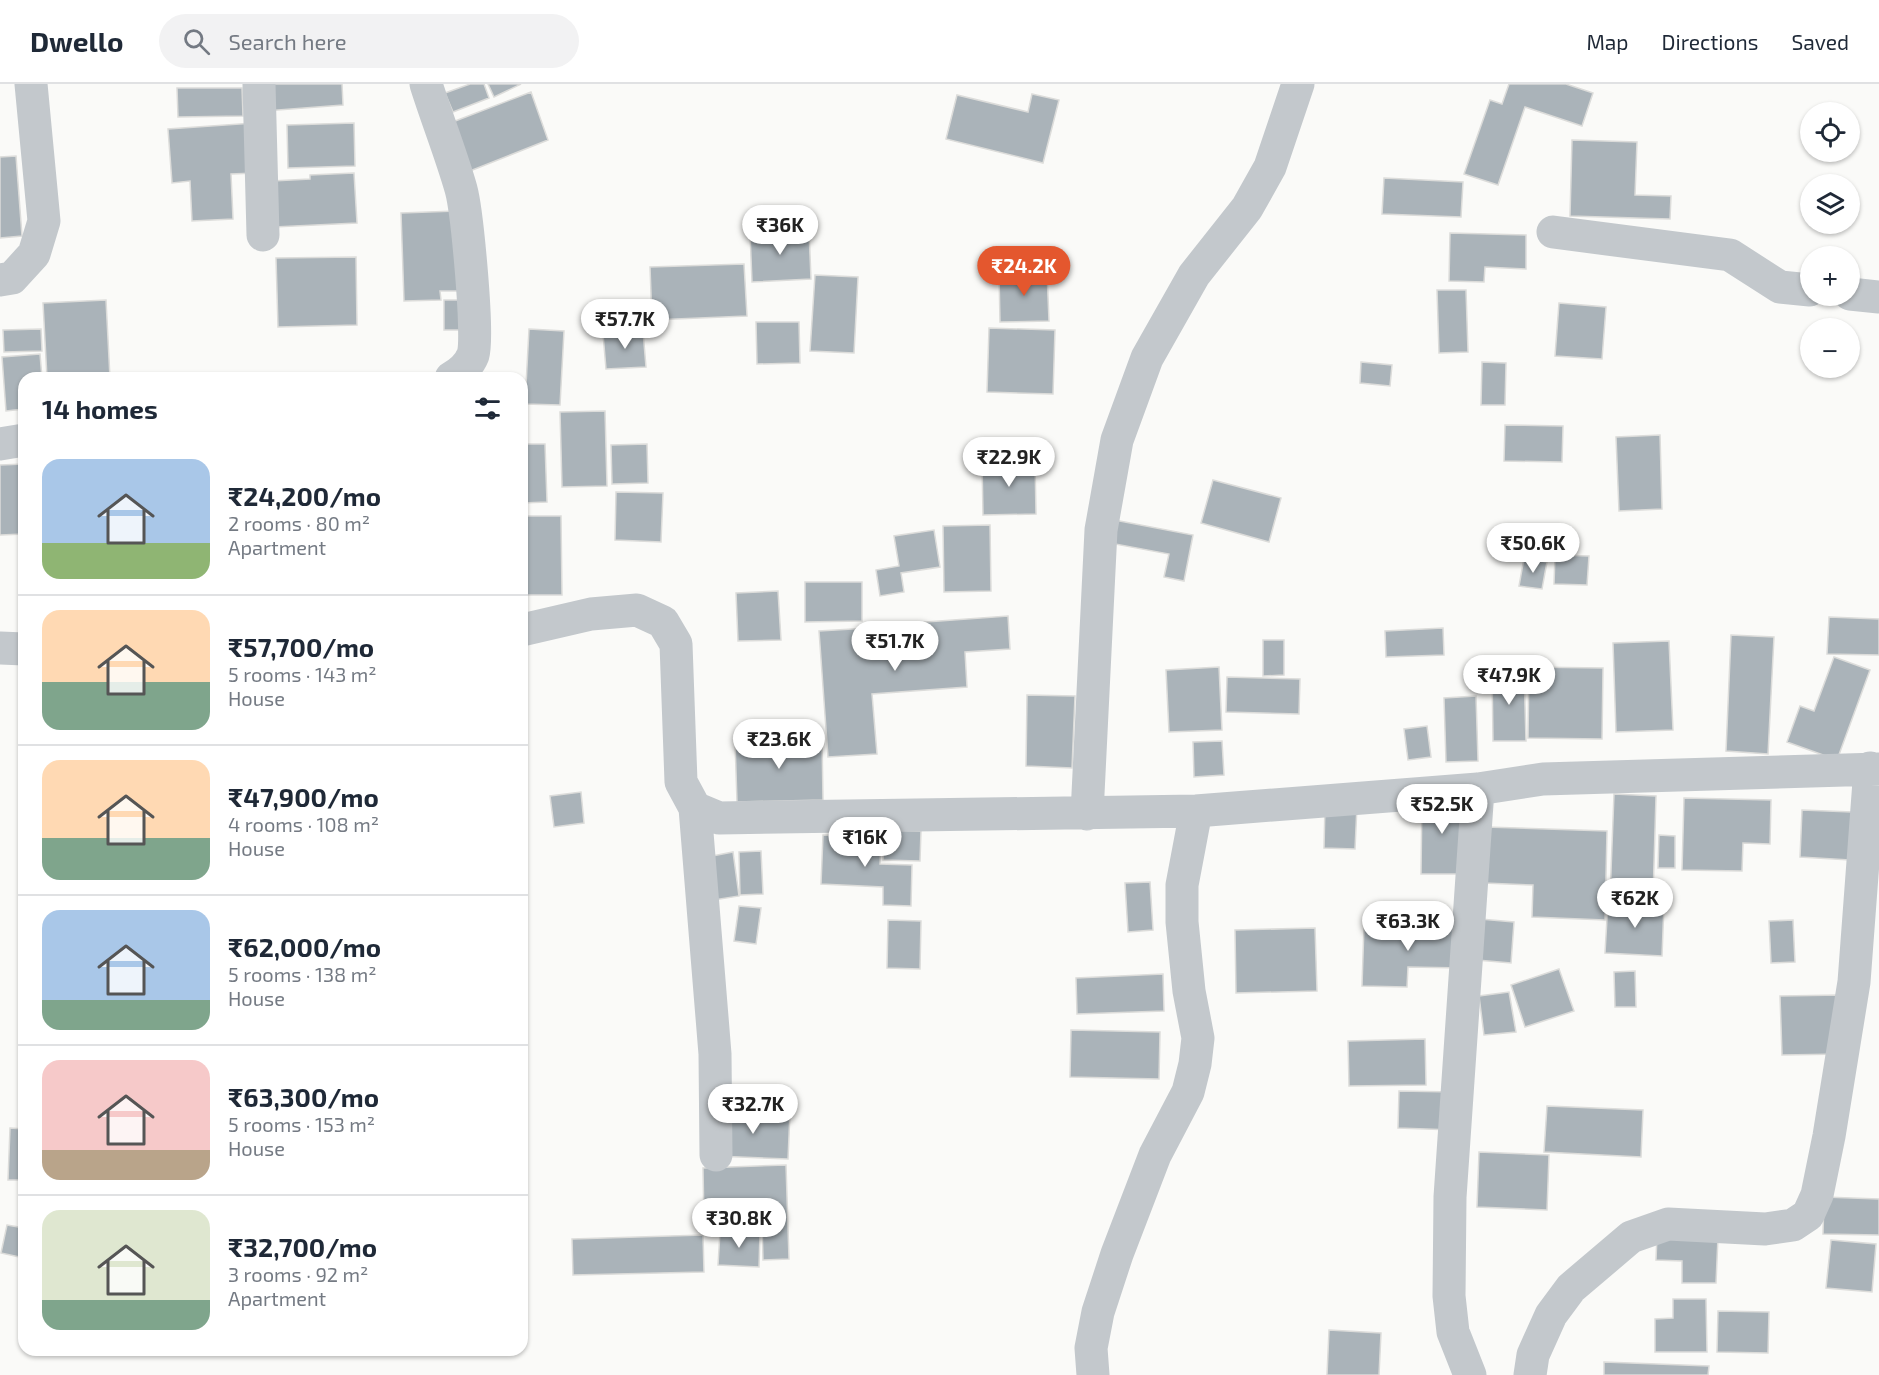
<!DOCTYPE html>
<html lang="en">
<head>
<meta charset="utf-8">
<style>
  :root { --surface:#fff; --page:#f2f2f3; --text:#1f2937; --muted:#747a83; --line:#e0e1e3; --accent:#e4572e }
  body { margin:0; font-family:"Exo 2",sans-serif; background:var(--page); color:var(--text); height:100vh; display:flex; flex-direction:column; font-size:22px; white-space:nowrap }
  * { box-sizing:border-box; margin:0 }
  p { font-size:20px; color:var(--muted) }
  .icon { flex:none; width:33px; height:33px; fill:none; stroke:currentColor; stroke-width:2; stroke-linecap:round; stroke-linejoin:round }
  .map { position:relative; flex:1; overflow:hidden }
  .panel { position:absolute; left:18px; top:288px; width:510px; height:984px; display:flex; flex-direction:column; background:var(--surface); border-radius:18px; box-shadow:0 2px 4px #0004 }
  .panel>* { flex:none }
  .buttons { position:absolute; left:1800px; top:18px; display:grid; gap:12px }
  .buttons a { display:grid; place-items:center; width:60px; height:60px; border-radius:50%; background:var(--surface); box-shadow:0 2px 4px #0004; font-size:30px }
  .price { position:absolute; translate:-50% -51px; padding:0 14px; border-radius:21px; background:#fff; color:#222; font-size:20px; line-height:39px; filter:drop-shadow(0 2px 3px #0008) }
  .price::after { content:''; position:absolute; left:50%; top:36px; width:18px; height:14px; margin-left:-9px; background:inherit; clip-path:polygon(0 0,100% 0,50% 100%) }
  .price.selected { background:var(--accent); color:#fff }
  ul { padding:0; list-style:none }
  li { display:flex; align-items:center; gap:18px; height:150px; padding:0 24px }
  li+li { border-top:2px solid var(--line) }
  li span { display:grid; place-items:center; flex:none; width:168px; height:120px; border-radius:18px; color:#555 }
  li>.icon { margin-inline-start:auto }
  span .icon { width:72px; height:72px; fill:#fffc; stroke-width:1 }
  li b { font-size:26px }
  h2 { display:flex; justify-content:space-between; align-items:center; height:72px; padding:0 24px; font-size:26px }
  header { display:flex; align-items:center; gap:36px; box-sizing:border-box; height:84px; padding:0 30px; background:var(--surface); border-bottom:2px solid var(--line) }
  header strong { font-size:28px }
  nav { display:flex; gap:33px; margin-inline-start:auto; font-size:21px }
  .search { width:420px; height:54px; background:var(--page); display:flex; align-items:center; gap:15px; box-sizing:border-box; padding:0 21px; border-radius:33px; color:var(--muted); font-size:22px }
  .map>svg:first-child { display:block }
  .building { fill:#aab3b9; stroke:#dcdcda; stroke-width:1.5 }
  .lines { fill:none; stroke-linecap:round; stroke-linejoin:round }
  .minor { stroke:#c3c8cc; stroke-width:33 }
</style>
</head>
<body>
<header>
<strong>Dwello</strong>
<div class="search"><svg class="icon" aria-label="search" viewBox="0 0 24 24"><circle cx="10" cy="10" r="6"/><path d="M15 15l6 6"/></svg>Search here</div>
<nav><a>Map</a><a>Directions</a><a>Saved</a></nav>
</header>
<div class="map">
<svg width="1879" height="1291" viewBox="0 0 1879 1291">
  <rect width="100%" height="100%" fill="#fafaf8"/>
  <path class="building" d="M262 0H342L343 21 265 27Z
    M470 0H484L489 14 453 28 445 9Z
    M488 0H521L494 13Z
    M1509 0H1566L1593 9 1582 42 1525 23 1498 101 1464 90 1490 16 1502 20Z
    M177 4H242L243 32 178 33Z
    M531 8 548 56 470 87 450 39Z
    M1032 10 1059 16 1043 79 946 55 957 11 1028 28Z
    M254 39 257 89 231 90 233 135 192 137 190 97 172 99 168 45Z
    M354 39 355 82 288 84 287 41Z
    M1572 56 1637 58 1635 111 1671 112 1670 135 1570 132Z
    M16 72 22 152 0 154V73Z
    M354 89 357 139 274 143 272 97 310 95V91Z
    M1384 94 1463 98 1461 133 1382 130Z
    M456 127 458 207H440L441 216 404 217 401 129Z
    M809 146 811 195 752 198 750 149Z
    M1450 149 1526 151V185L1485 183 1484 198 1449 197Z
    M356 173 357 241 278 243 276 174Z
    M744 180 747 232 652 236 650 183Z
    M1047 188 1049 237 1000 238 999 189Z
    M815 191 858 193 854 269 810 267Z
    M1437 206H1466L1468 268 1439 269Z
    M106 216 110 294H47L43 219Z
    M444 216H466V246H444Z
    M1559 219 1606 223 1602 275 1555 272Z
    M756 238H799L800 279 757 280Z
    M989 244 1055 246 1053 310 987 308Z
    M41 245 42 267 4 268 3 246Z
    M529 245 564 247 560 321 525 320Z
    M643 247 646 283 606 285 603 250Z
    M40 270 42 294H24V325L6 327 2 273Z
    M1361 278 1392 281 1390 302 1360 299Z
    M1482 278 1506 279 1505 321H1481Z
    M605 327 607 402 562 403 560 328Z
    M1505 341 1563 342 1562 378 1504 377Z
    M1660 351 1662 425 1619 427 1616 353Z
    M522 360H545L547 418 522 419Z
    M647 360 648 399 612 400 611 361Z
    M1035 376 1036 430 983 431 982 378Z
    M24 380V450L0 451V381Z
    M1213 396 1281 414 1269 458 1201 439Z
    M616 408 663 409 661 458 615 456Z
    M522 432H561L562 511H522Z
    M1104 434 1193 451 1184 497 1164 493 1169 470 1099 457Z
    M990 441 991 507 944 508 943 442Z
    M934 446 940 483 901 489 904 508 880 512 876 486 899 482 894 452Z
    M1555 471 1589 472 1587 501 1554 500Z
    M1524 474 1547 478 1542 505 1519 502Z
    M805 498H862V537L805 538Z
    M778 507 781 556 738 557 736 509Z
    M1008 532 1010 565 965 568 967 603 872 610 877 670 828 673 819 547 869 544 870 557 914 554 912 539Z
    M1829 533 1879 535V571L1827 570Z
    M1443 544 1444 571 1386 573 1385 547Z
    M1731 551 1774 553 1768 670 1726 667Z
    M1263 556H1284V591L1263 592Z
    M1669 557 1673 646 1616 648 1613 559Z
    M1834 573 1870 586 1837 676 1787 658 1800 622 1814 627Z
    M1219 583 1222 646 1169 648 1166 586Z
    M1529 583 1603 584 1602 655 1528 654Z
    M1492 586H1524L1526 657H1493Z
    M1227 593 1300 595 1299 630 1226 628Z
    M1027 611 1075 612 1072 684 1026 682Z
    M1476 612 1478 677 1446 678 1444 614Z
    M1427 642 1431 673 1408 676 1404 645Z
    M822 654 823 716 737 718 735 657Z
    M1222 657 1224 691 1194 693 1193 658Z
    M581 708 584 739 554 743 550 712Z
    M1614 710 1656 712 1653 814 1610 813Z
    M1422 712 1464 713 1462 790H1421Z
    M1684 714 1771 716 1770 760 1743 759 1742 787 1682 786Z
    M1325 721 1357 722 1355 765 1324 764Z
    M1802 726 1852 728 1850 776 1800 773Z
    M1486 743 1607 747 1605 836 1532 833 1533 801 1484 799Z
    M884 746 921 747 920 777 883 776Z
    M823 751 881 753 880 780 912 781 911 822 883 821V803L821 800Z
    M1659 751 1675 752V784H1658Z
    M761 767 763 810 740 811 739 768Z
    M733 768 739 812 714 816 707 773Z
    M1150 798 1153 846 1128 848 1125 799Z
    M1608 817 1664 820 1662 872 1605 869Z
    M739 822 761 824 756 860 734 857Z
    M1480 835 1514 838 1511 879 1477 876Z
    M888 836 921 837 920 885 887 884Z
    M1793 836 1795 878 1771 879 1769 837Z
    M1364 841 1464 844 1463 884 1408 883 1407 903 1362 902Z
    M1315 844 1317 907 1236 909 1235 846Z
    M1559 885 1574 927 1525 943 1511 901Z
    M1635 887 1636 923H1615L1614 888Z
    M1163 890 1164 927 1077 930 1076 894Z
    M1509 908 1516 948 1484 951 1479 912Z
    M1841 911 1842 970 1782 971 1780 912Z
    M1071 946 1160 948 1159 995 1070 993Z
    M1425 955 1426 1001 1349 1002 1348 957Z
    M1399 1007 1454 1008 1453 1046 1398 1044Z
    M1547 1022 1643 1026 1641 1073 1544 1068Z
    M718 1027 790 1029 788 1075 716 1072Z
    M10 1044 24 1045V1096H8Z
    M1479 1068 1549 1071 1547 1126 1477 1123Z
    M786 1081 789 1175 763 1176 762 1138 704 1139 703 1084Z
    M1824 1113 1879 1115V1151L1823 1150Z
    M7 1141 24 1144V1174L1 1169Z
    M720 1148 760 1149 759 1183 718 1181Z
    M703 1151 704 1188 573 1191 572 1155Z
    M1657 1151 1718 1153 1716 1199H1682V1177L1656 1176Z
    M1831 1156 1876 1160 1872 1208 1826 1204Z
    M1673 1215H1706L1707 1268H1655V1235L1673 1234Z
    M1718 1227 1769 1228 1768 1269 1717 1268Z
    M1329 1246 1381 1249 1379 1291H1327Z
    M1604 1278 1709 1282 1708 1291H1604Z"/>
  <g class="lines">
    <path class="minor" d="M259 0 263 151
      M426 0C437 35 451 70 461 105 467 127 479 252 473 271 469 281 460 289 451 294
      M1553 148 1730 171 1780 203 1810 206
      M0 196 12 194 34 170 44 137 31 0
      M1850 210 1879 213
      M0 360 24 356
      M522 546 591 530 637 526 663 538 676 560 681 698 695 724 719 734 1196 727 1478 705 1543 695 1879 685
      M0 564 24 565
      M695 724 715 970 716 1071
      M1087 730 1101 446 1117 356 1147 274 1194 191 1247 124 1270 83 1298 0
      M1093 1291 1091 1264 1098 1228 1117 1170 1155 1071 1188 1008 1195 980 1198 954 1189 907 1182 838V801L1196 727
      M1470 1291 1453 1248 1449 1212 1450 1113 1478 705
      M1530 1291 1533 1271 1551 1231 1571 1204 1631 1153 1668 1140 1765 1145 1793 1141 1808 1131 1817 1111 1829 1052 1854 898 1870 684"/>
  </g>
</svg>
<div class="buttons">
<a><svg class="icon" aria-label="locate" viewBox="0 0 24 24"><circle cx="12" cy="12" r="6"/><path d="M12 2v4M12 18v4M2 12h4M18 12h4"/></svg></a>
<a><svg class="icon" aria-label="layers" viewBox="0 0 24 24"><path d="M12 4l9 5-9 5-9-5zM3 14l9 5 9-5"/></svg></a>
<a>+</a>
<a>−</a>
</div>
<b class="price" style="left:780px;top:172px">₹36K</b>
<b class="price selected" style="left:1024px;top:213px">₹24.2K</b>
<b class="price" style="left:625px;top:266px">₹57.7K</b>
<b class="price" style="left:1009px;top:404px">₹22.9K</b>
<b class="price" style="left:1533px;top:490px">₹50.6K</b>
<b class="price" style="left:895px;top:588px">₹51.7K</b>
<b class="price" style="left:1509px;top:622px">₹47.9K</b>
<b class="price" style="left:779px;top:686px">₹23.6K</b>
<b class="price" style="left:1442px;top:751px">₹52.5K</b>
<b class="price" style="left:865px;top:784px">₹16K</b>
<b class="price" style="left:1635px;top:845px">₹62K</b>
<b class="price" style="left:1408px;top:868px">₹63.3K</b>
<b class="price" style="left:753px;top:1051px">₹32.7K</b>
<b class="price" style="left:739px;top:1165px">₹30.8K</b>
<section class="panel">
<h2>14 homes<svg class="icon" aria-label="filters" viewBox="0 0 24 24"><path d="M4 7h16M4 17h16"/><circle cx="9" cy="7" r="2"/><circle cx="15" cy="17" r="2"/></svg></h2>
<ul>
<li><span style="background:linear-gradient(#a9c7e8 70%,#8fb573 0)"><svg class="icon" aria-label="home" viewBox="0 0 24 24"><path d="M3 11l9-7 9 7M6 9v11h12V9"/></svg></span><div><b>₹24,200/mo</b><p>2 rooms · 80 m²</p><p>Apartment</p></div></li>
<li><span style="background:linear-gradient(#ffd9b3 60%,#7fa58c 0)"><svg class="icon" aria-label="home" viewBox="0 0 24 24"><path d="M3 11l9-7 9 7M6 9v11h12V9"/></svg></span><div><b>₹57,700/mo</b><p>5 rooms · 143 m²</p><p>House</p></div></li>
<li><span style="background:linear-gradient(#ffd9b3 65%,#7fa58c 0)"><svg class="icon" aria-label="home" viewBox="0 0 24 24"><path d="M3 11l9-7 9 7M6 9v11h12V9"/></svg></span><div><b>₹47,900/mo</b><p>4 rooms · 108 m²</p><p>House</p></div></li>
<li><span style="background:linear-gradient(#a9c7e8 75%,#7fa58c 0)"><svg class="icon" aria-label="home" viewBox="0 0 24 24"><path d="M3 11l9-7 9 7M6 9v11h12V9"/></svg></span><div><b>₹62,000/mo</b><p>5 rooms · 138 m²</p><p>House</p></div></li>
<li><span style="background:linear-gradient(#f6c9c9 75%,#b9a48a 0)"><svg class="icon" aria-label="home" viewBox="0 0 24 24"><path d="M3 11l9-7 9 7M6 9v11h12V9"/></svg></span><div><b>₹63,300/mo</b><p>5 rooms · 153 m²</p><p>House</p></div></li>
<li><span style="background:linear-gradient(#dfe7d0 75%,#7fa58c 0)"><svg class="icon" aria-label="home" viewBox="0 0 24 24"><path d="M3 11l9-7 9 7M6 9v11h12V9"/></svg></span><div><b>₹32,700/mo</b><p>3 rooms · 92 m²</p><p>Apartment</p></div></li>
</ul>
</section>
</div>
</body>
</html>
